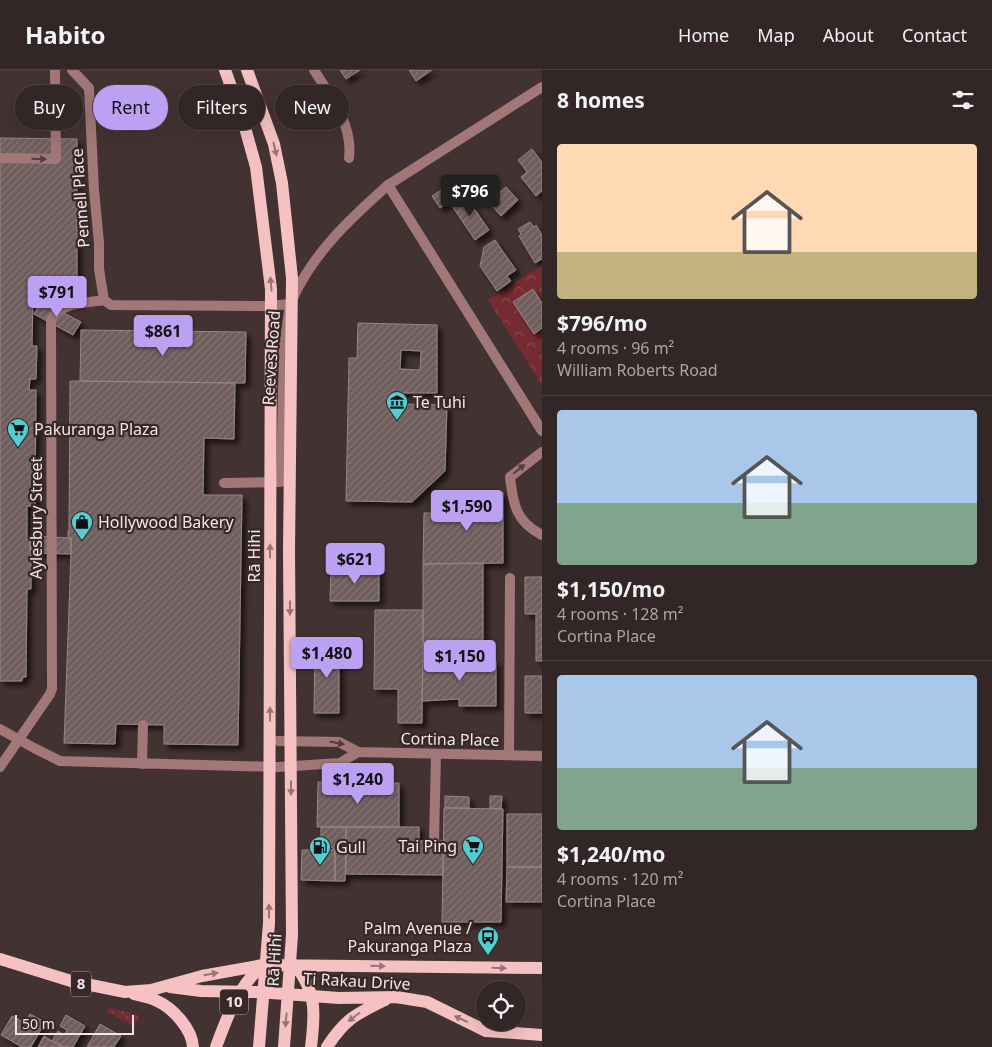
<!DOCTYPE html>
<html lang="en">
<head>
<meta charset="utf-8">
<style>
  :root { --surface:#322626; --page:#3d3232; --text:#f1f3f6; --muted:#a8a5a7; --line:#4d4343; --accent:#bca0f2 }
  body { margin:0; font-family:"Noto Sans",sans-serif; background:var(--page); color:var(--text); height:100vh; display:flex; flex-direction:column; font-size:19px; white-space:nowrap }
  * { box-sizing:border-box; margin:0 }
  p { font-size:16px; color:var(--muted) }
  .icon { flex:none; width:28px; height:28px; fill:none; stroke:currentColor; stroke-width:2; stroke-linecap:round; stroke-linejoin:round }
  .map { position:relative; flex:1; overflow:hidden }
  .details { display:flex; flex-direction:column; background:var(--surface); width:450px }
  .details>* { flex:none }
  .guide { position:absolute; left:15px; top:15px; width:451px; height:45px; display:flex; gap:10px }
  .controls { position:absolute; left:476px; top:911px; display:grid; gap:10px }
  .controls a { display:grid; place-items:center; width:50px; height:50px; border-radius:50%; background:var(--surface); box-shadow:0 5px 20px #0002,0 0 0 1px var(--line); font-size:25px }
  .scale { position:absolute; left:15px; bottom:12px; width:119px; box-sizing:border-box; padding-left:5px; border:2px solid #f1e6e6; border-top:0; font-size:14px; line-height:18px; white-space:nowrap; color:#f1e6e6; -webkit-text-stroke:4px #382828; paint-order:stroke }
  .price { position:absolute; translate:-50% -42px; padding:0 11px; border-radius:5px; background:var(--accent); color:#111; font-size:16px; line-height:32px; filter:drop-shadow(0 1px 2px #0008) }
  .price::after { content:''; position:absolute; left:50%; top:30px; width:15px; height:11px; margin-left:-8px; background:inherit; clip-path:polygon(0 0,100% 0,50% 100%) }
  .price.current { background:#222; color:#fff }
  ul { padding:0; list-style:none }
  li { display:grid; align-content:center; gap:10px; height:265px; padding:0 15px }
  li+li { border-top:1px solid var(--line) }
  li span { display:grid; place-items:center; height:155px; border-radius:5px; color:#555 }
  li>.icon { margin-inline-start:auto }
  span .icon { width:90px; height:90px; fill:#fffc; stroke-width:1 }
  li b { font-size:21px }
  h2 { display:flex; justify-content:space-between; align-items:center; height:60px; padding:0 15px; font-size:21px }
  .chip { padding:0 18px; border-radius:22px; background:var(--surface); box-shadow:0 5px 20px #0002,0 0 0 1px var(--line); font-size:18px; line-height:45px }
  .chip.current { background:var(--accent); color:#111 }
  header { display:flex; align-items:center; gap:30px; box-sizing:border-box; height:70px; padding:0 25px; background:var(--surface); border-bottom:1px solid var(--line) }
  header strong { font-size:24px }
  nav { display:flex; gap:28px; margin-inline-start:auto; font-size:18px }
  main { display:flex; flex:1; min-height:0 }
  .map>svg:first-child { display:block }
  .grass { fill:url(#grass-dots) }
  .park { fill:url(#park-crowns) }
  .building { fill:url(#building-hatch); stroke:#988484; fill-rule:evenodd; filter:url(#shadow) }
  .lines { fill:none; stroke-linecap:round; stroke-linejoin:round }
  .service { stroke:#a27778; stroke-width:10 }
  .minor { stroke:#a27778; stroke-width:10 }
  .tertiary { stroke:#a27778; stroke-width:10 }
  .primary { stroke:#f6c1c2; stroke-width:12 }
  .oneway { fill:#977475 }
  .oneway2 { fill:#523c3c }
  .labels { text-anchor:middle; stroke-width:4.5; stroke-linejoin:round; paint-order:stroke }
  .shield { fill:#382828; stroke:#baadad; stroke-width:1 }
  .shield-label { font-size:15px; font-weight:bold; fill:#f1e6e6 }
  .street-label { font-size:16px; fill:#f1e6e6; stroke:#382828 }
  .poi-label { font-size:16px; fill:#f1e6e6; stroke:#382828; text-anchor:start }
</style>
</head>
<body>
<header>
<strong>Habito</strong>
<nav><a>Home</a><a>Map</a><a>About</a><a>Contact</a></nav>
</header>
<main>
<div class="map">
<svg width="542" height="977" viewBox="0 0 542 977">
  <defs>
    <pattern id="grass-dots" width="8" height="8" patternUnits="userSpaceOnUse" patternTransform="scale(1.25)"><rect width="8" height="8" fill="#752b32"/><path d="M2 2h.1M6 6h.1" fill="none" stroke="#894a50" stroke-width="1.8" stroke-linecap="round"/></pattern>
    <pattern id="park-crowns" width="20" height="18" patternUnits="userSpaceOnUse" patternTransform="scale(1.25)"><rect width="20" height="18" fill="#752b32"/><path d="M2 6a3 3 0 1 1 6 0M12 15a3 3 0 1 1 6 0" fill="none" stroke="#894a50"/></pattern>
    <pattern id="building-hatch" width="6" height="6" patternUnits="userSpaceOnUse" patternTransform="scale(1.25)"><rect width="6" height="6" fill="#705d5d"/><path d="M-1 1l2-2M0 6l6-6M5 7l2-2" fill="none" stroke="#857474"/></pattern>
    <filter id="shadow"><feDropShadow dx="4.5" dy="4.5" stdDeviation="2.5" flood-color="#0009"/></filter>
  </defs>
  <rect width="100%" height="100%" fill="#433232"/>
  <path class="grass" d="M110 938 139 945 135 957 106 941Z"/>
  <path class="park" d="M542 195V315L488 230Z"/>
  <path class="building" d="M340 0H360L346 9Z
    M409 0H432L416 11Z
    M0 68 77 69V212H28L29 227 33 229 32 276H37L36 309H30L29 320H36L35 436H27V470H30V480H31V519H27L26 607H23L22 611H0Z
    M532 79 542 92V121L536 126 521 107 527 102 518 90Z
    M486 113 494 121 496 120 499 123 506 117 518 130 501 146 478 121Z
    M444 118 452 130 440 138 432 126Z
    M464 124 489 160 475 170 450 133Z
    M530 152 534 157 536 155 542 165V189L535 193 519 166 521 164 518 159Z
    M495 170 516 200 507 206 511 211 497 221 480 196 484 177Z
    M533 219 542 233V258L534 264 513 232Z
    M41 231 81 252 73 265 34 244Z
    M358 253 437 255V323H397V334L447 335 445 401 412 432 346 431 349 288H357ZM401 280 421 281 420 300 400 299Z
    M81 260 246 262 245 313 80 311Z
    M70 311 235 313 234 369 204 368 203 425H242L238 675 164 674V655L116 654 115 674 64 673 71 484V468H68V461H69Z
    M465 422H503V493L423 494 424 443H465Z
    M30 466 71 468V484L31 483Z
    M483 493V591H423V494Z
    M331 499H379V531H330Z
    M525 507H542V591H536V544H525Z
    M375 540H423L422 653H398V619H374Z
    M339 575V643H314L315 576Z
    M423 591H496V636H459V629L422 631Z
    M525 606H542V643H525Z
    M318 712 399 713V757H317Z
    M445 726 469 727V738H445Z
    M490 726H502L501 739 490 738Z
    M444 738 503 739 501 852H442Z
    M507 744H542V797H507Z
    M321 757H346L345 811H335V780L321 770Z
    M346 757H419V771H443V805L346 804Z
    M302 780H335V811L301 810Z
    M507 797H542V832H506Z
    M30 944 45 952 31 977H22L1 965 12 946 25 953Z
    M66 945 85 956 73 977H64L52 971 58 961 64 965 67 960 60 956Z
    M100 954 121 966 114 977H87Z
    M44 966 52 971 64 977H38Z"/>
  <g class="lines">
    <path class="service" d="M72 0 89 18 94 120 99 173V199L104 230
      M0 88 56 89 55 0
      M542 382 510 407C513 434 516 452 542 465
      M0 659 34 678 60 691 277 697
      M509 685 510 508
      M142 694 143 655
      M0 697 50 624 52 619 51 250C60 232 86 233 104 230L111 235 268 236 290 234 284 276 281 412 224 413
      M434 771 436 684"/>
    <path class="minor" d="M314 0C331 27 353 54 349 88
      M293 228C314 182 351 148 388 115L542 361
      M278 671 339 672 358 682 542 686
      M278 697 340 693 358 682"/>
    <path class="tertiary" d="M388 115 542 17"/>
    <path class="primary" d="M225 0 242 47 256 97 271 219 269 853 259 977
      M247 0 274 74 282 113 292 208 289 481 292 865 284 977
      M0 889 71 911 125 922 151 920 202 906 263 895 542 898
      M295 895C317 922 315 944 311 977
      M170 917 201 921 258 922 339 928 396 927 427 932 486 961 542 965
      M134 924C141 926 150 927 157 931 173 938 192 959 193 977
      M216 977C227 947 238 916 263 895
      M327 977C345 949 356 944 385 930"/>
  </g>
  <defs><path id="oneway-solid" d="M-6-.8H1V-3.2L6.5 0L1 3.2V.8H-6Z" transform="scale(1.25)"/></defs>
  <g class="oneway">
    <use href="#oneway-solid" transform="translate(275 79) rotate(77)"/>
    <use href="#oneway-solid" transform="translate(271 214) rotate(-95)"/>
    <use href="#oneway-solid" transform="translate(270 481) rotate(-90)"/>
    <use href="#oneway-solid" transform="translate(290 538) rotate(90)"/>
    <use href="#oneway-solid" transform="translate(270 644) rotate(-90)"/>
    <use href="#oneway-solid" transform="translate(291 718) rotate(90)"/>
    <use href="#oneway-solid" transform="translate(269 841) rotate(-90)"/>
    <use href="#oneway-solid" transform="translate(378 896) rotate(1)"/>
    <use href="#oneway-solid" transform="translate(499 898) rotate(1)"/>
    <use href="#oneway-solid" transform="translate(211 904) rotate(-10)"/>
    <use href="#oneway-solid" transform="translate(354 947) rotate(143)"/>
    <use href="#oneway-solid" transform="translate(461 949) rotate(-155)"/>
    <use href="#oneway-solid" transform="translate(286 950) rotate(95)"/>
  </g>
  <g class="oneway2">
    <use href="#oneway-solid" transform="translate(39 89) rotate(1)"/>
    <use href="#oneway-solid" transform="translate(519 399) rotate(-39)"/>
    <use href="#oneway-solid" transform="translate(337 673) rotate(11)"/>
  </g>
  <defs>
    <g id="museum-pin" transform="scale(1.125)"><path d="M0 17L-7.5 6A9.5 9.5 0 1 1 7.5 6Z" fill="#52cdd0" stroke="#382828"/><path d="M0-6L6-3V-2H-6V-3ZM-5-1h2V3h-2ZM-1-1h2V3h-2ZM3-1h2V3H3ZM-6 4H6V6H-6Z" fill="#111"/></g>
    <g id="supermarket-pin" transform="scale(1.125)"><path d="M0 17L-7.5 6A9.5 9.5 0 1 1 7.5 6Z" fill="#52cdd0" stroke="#382828"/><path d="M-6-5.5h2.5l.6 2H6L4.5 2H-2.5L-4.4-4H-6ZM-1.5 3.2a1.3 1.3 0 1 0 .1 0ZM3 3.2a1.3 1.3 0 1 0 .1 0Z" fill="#111"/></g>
    <g id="shop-pin" transform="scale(1.125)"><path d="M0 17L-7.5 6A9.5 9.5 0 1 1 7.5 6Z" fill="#52cdd0" stroke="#382828"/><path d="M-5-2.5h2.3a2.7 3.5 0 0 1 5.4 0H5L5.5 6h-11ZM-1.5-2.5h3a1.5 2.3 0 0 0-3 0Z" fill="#111"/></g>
    <g id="fuel-pin" transform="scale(1.125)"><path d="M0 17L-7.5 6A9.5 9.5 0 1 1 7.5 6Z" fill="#52cdd0" stroke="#382828"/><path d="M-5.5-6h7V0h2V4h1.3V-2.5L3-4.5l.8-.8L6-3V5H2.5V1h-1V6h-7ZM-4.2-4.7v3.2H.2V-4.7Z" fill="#111"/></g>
    <g id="bus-pin" transform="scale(1.125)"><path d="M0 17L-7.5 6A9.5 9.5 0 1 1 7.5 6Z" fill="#52cdd0" stroke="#382828"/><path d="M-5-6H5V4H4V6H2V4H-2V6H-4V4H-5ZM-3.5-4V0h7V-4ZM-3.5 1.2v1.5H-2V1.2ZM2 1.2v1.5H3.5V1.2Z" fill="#111"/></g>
  </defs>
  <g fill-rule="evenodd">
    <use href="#museum-pin" x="397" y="332"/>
    <use href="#supermarket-pin" x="18" y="359"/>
    <use href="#shop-pin" x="82" y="452"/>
    <use href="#supermarket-pin" x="473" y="776"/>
    <use href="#fuel-pin" x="320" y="777"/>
    <use href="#bus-pin" x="488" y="867"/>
  </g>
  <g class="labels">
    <g class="shield">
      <rect x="71" y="901.5" width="20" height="25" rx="4"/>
      <rect x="220" y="919.5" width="28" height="25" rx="4"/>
    </g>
    <g class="shield-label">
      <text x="81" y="919">8</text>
      <text x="234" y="937">10</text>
    </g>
    <g class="street-label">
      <text transform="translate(80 128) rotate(-94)" y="6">Pennell Place</text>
      <text transform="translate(271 288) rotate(-86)" y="6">Reeves Road</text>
      <text transform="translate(36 448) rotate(-90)" y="6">Aylesbury Street</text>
      <text transform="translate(254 486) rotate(-90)" y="6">Rā Hihi</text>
      <text transform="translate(450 669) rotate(1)" y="6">Cortina Place</text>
      <text transform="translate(274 890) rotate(-87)" y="6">Rā Hihi</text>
      <text transform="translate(357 911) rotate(3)" y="6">Ti Rakau Drive</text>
    </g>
    <g class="poi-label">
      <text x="413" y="338">Te Tuhi</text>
      <text x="34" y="365">Pakuranga Plaza</text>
      <text x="98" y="458">Hollywood Bakery</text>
      <text x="457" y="782" text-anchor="end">Tai Ping</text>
      <text x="336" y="783">Gull</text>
      <text x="472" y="864" text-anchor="end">Palm Avenue /<tspan x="472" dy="18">Pakuranga Plaza</tspan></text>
    </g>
  </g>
</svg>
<div class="controls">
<a><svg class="icon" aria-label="locate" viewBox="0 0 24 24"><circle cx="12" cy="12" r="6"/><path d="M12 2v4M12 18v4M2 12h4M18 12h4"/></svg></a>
</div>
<div class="scale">50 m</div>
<b class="price current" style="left:470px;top:147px">$796</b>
<b class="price" style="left:57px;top:248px">$791</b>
<b class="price" style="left:163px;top:287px">$861</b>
<b class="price" style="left:467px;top:462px">$1,590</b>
<b class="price" style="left:355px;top:515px">$621</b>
<b class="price" style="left:327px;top:609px">$1,480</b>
<b class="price" style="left:460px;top:612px">$1,150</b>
<b class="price" style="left:358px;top:735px">$1,240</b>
<div class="guide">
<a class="chip">Buy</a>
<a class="chip current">Rent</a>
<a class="chip">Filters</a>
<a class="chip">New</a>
</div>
</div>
<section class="details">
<h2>8 homes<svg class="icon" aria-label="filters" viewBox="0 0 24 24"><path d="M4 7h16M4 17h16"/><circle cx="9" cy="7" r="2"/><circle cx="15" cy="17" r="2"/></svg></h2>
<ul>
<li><span style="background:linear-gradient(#ffd9b3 70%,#c2b280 0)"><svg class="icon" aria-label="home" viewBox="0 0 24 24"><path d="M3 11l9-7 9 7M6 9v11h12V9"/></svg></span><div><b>$796/mo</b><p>4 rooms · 96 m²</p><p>William Roberts Road</p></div></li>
<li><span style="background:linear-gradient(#a9c7e8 60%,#7fa58c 0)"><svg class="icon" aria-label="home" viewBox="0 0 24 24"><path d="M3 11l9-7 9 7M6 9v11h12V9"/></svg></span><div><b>$1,150/mo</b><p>4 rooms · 128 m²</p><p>Cortina Place</p></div></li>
<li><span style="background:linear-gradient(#a9c7e8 60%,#7fa58c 0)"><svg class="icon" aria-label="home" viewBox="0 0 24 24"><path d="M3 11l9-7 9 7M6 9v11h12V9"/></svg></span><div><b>$1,240/mo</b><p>4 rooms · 120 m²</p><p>Cortina Place</p></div></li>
</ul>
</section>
</main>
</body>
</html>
